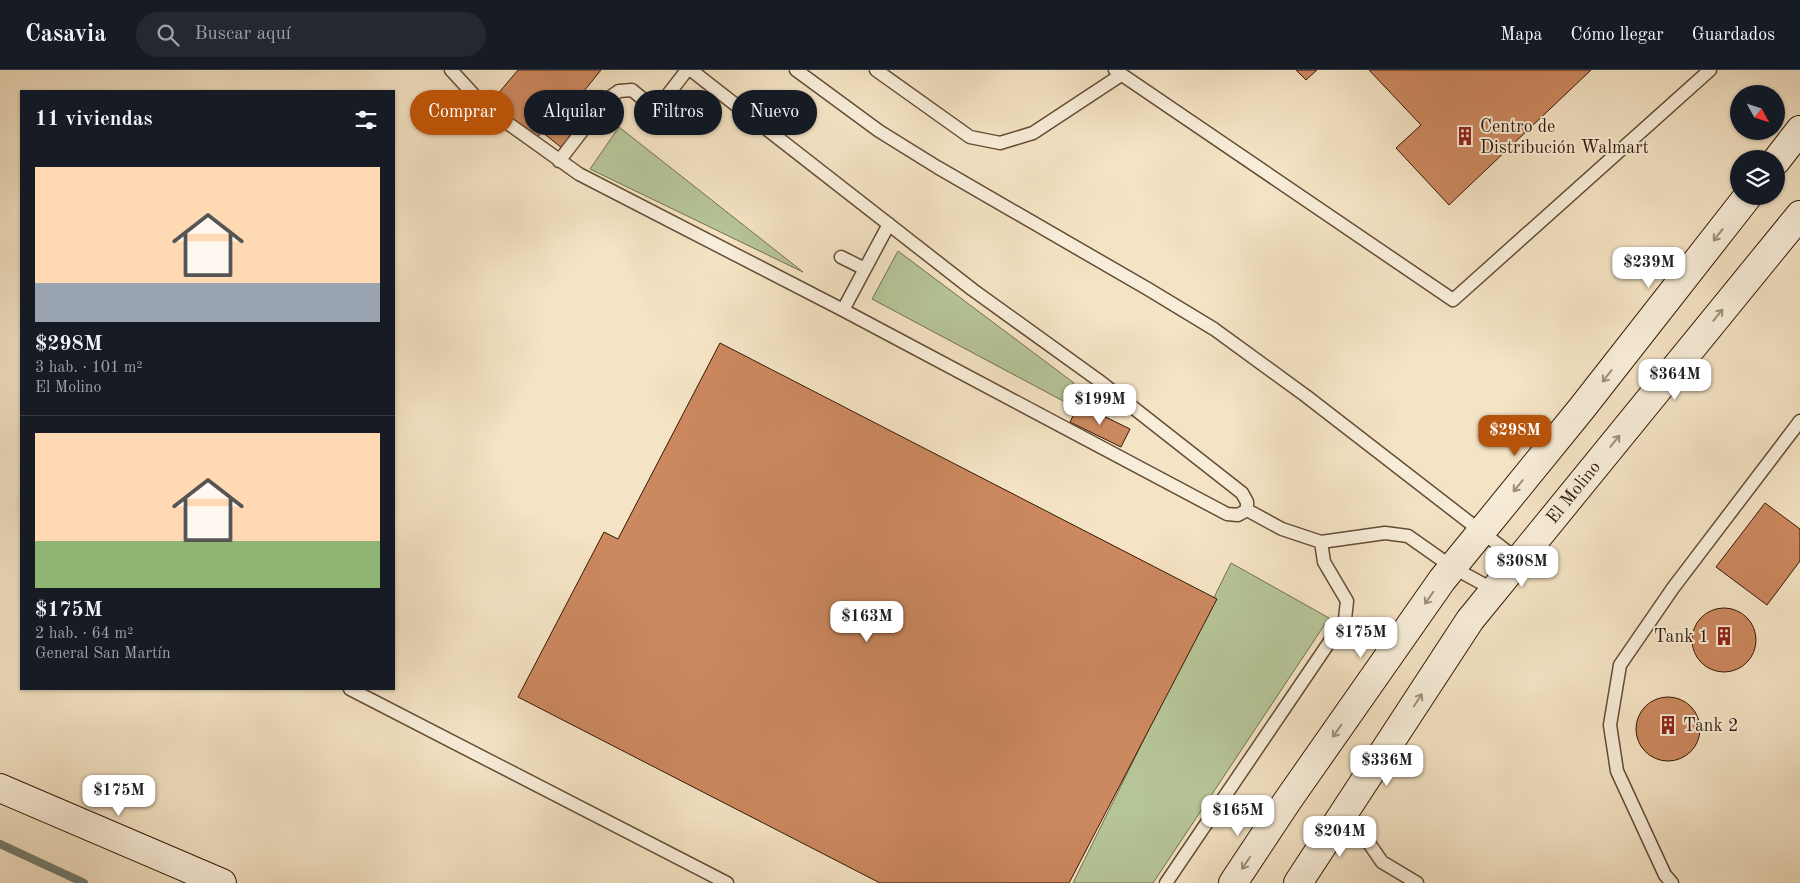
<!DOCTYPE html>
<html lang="es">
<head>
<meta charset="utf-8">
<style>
  :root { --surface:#171b24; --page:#242831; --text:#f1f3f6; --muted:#9ea1a6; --line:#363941; --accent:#b45309 }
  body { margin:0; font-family:"Old Standard TT",serif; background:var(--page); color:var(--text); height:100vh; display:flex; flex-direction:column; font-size:19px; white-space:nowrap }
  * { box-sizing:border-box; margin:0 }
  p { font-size:16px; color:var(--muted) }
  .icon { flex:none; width:28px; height:28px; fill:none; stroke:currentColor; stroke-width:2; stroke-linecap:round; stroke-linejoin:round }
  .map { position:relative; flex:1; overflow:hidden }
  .side { position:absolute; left:20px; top:20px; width:375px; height:600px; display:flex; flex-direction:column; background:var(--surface); border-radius:0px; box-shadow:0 1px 4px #0004 }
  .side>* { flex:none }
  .top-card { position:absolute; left:410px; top:20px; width:475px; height:45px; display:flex; gap:10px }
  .needle { width:32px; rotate:130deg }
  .tools { position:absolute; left:1730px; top:15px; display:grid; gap:10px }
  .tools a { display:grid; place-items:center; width:55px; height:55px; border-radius:50%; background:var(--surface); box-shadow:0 1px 4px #0004; font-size:25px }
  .price { position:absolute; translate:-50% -42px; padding:0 11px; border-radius:10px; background:#fff; color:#222; font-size:16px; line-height:32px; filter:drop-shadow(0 1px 2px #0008) }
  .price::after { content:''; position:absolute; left:50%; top:30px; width:15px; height:11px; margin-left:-8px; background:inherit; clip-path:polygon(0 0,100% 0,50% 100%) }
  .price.current { background:var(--accent); color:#fff }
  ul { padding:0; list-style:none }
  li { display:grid; align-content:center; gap:10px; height:265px; padding:0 15px }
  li+li { border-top:1px solid var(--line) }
  li span { display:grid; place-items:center; height:155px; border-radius:0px; color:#555 }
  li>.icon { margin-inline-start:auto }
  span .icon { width:90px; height:90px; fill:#fffc; stroke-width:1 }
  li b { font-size:21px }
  h2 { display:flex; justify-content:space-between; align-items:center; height:60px; padding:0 15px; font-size:21px }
  .tag { padding:0 18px; border-radius:22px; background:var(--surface); box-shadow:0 1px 4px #0004; font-size:18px; line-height:45px }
  .tag.current { background:var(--accent); color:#fff }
  header { display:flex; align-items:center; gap:30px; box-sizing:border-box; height:70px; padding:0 25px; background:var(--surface); border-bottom:1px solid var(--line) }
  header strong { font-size:24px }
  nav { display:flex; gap:28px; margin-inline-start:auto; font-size:18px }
  .search { width:350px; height:45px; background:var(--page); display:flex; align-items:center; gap:12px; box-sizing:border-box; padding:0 18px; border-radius:28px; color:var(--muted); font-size:19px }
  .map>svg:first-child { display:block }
  .green { fill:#b6c598; stroke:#756f4e }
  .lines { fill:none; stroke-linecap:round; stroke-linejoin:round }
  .stream { stroke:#727c6f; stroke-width:8 }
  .building { fill:#cc885f; stroke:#341904 }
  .lane-casing { stroke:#644c34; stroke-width:15 }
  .secondary-casing { stroke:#341904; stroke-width:30 }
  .lane { stroke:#f8edd9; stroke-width:12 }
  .secondary { stroke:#f8edd9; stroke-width:28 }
  .oneway { stroke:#a08e79 }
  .labels { text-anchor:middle; stroke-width:4; stroke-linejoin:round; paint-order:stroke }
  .poi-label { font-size:18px; fill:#341904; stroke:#f8edd9; text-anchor:start }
  .street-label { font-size:18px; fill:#341904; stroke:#f8edd9 }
</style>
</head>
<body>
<header>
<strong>Casavia</strong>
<div class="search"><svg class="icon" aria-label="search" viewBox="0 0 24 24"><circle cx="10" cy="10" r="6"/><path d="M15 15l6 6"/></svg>Buscar aquí</div>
<nav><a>Mapa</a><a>Cómo llegar</a><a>Guardados</a></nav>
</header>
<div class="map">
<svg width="1800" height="813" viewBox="0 0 1800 813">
  <rect width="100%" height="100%" fill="#f4e3c4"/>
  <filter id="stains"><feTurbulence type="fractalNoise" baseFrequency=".004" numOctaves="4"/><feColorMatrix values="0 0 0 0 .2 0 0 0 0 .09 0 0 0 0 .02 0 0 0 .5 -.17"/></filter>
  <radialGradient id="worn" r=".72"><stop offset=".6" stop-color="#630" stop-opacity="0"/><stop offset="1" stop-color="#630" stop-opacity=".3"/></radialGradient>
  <path class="green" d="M619 57 803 202 590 99Z
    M898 181 1074 313 1065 332 872 229Z
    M1231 493 1329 548 1153 813H1073Z"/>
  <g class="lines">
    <path class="stream" d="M0 774 84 813"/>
  </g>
  <path class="building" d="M518 0H601L576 31 573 28 567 35 585 50 562 78 542 62 535 70 490 33Z
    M1296 0H1317L1306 10Z
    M1369 0H1591L1449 135 1396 78 1421 55Z
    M720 273 1217 529 1069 813H880L518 627 604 462 618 469Z
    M1079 334 1130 359 1121 377 1070 352Z
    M1765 433 1800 459V491L1767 535 1716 497Z
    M1692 570a32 32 0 1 1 64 0a32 32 0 1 1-64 0Z
    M1636 659a32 32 0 1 1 64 0a32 32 0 1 1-64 0Z"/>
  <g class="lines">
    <g class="lane-casing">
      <path id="lane" d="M451 0 485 37 579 104 843 240 1227 444 1238 445 1247 440
        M691 0 973 220 1098 310 1242 423 1247 432V440
        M796 0 879 61 937 97 1148 219 1214 259 1306 326 1518 490
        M876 0 970 67 1000 73 1033 63 1121 5
        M1115 0 1453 230 1710 0
        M559 91 606 30 619 21 632 20 656 40 687 0
        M841 187 865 199
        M843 240 889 154
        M1247 440 1282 459 1321 472 1385 463 1408 466 1452 497 1494 520
        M350 619 727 813
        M1346 740 1382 792 1417 813
        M1166 813 1345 549 1347 531 1324 492 1321 472
        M1672 813 1665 805 1617 701 1610 655 1620 595 1673 518 1800 351"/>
    </g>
    <g class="secondary-casing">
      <path id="secondary" d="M1776 91 1800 60
        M0 718 222 813
        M1233 813 1288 730 1442 510 1582 338 1748 126
        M1298 813 1470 550 1800 145"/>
    </g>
    <use href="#lane" class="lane"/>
    <use href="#secondary" class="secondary"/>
  </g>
  <defs><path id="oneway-shaft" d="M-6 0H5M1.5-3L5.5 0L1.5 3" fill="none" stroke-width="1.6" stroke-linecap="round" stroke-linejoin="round" transform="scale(1.25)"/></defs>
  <g class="oneway">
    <use href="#oneway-shaft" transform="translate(1718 165) rotate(128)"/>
    <use href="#oneway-shaft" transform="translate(1718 245) rotate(-51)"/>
    <use href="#oneway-shaft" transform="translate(1607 306) rotate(128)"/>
    <use href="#oneway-shaft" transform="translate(1615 371) rotate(-51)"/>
    <use href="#oneway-shaft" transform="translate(1518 416) rotate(129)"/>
    <use href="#oneway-shaft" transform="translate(1429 528) rotate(125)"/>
    <use href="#oneway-shaft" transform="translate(1418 630) rotate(-57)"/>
    <use href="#oneway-shaft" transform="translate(1337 661) rotate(125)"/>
    <use href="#oneway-shaft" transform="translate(1246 793) rotate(124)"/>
  </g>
  <defs>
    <g id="building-bare" transform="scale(1.5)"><path d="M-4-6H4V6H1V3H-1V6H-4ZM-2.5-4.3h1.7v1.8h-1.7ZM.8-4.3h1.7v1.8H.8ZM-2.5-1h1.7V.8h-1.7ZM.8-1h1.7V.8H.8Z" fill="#8f2418" stroke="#f8edd9" stroke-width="2.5" paint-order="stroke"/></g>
  </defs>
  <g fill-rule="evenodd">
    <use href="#building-bare" x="1465" y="66"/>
    <use href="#building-bare" x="1724" y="566"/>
    <use href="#building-bare" x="1668" y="655"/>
  </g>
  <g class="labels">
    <g class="poi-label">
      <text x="1480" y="62">Centro de<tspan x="1480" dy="21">Distribución Walmart</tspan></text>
      <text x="1709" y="572" text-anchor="end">Tank 1</text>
      <text x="1683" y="661">Tank 2</text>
    </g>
    <g class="street-label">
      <text transform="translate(1573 422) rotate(-51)" y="6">El Molino</text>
    </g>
  </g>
  <rect width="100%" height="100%" filter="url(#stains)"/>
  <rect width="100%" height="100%" fill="url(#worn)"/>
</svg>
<div class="tools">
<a><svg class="needle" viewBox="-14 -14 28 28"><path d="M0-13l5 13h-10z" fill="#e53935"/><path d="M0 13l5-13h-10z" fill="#9ea1a6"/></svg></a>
<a><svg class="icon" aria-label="layers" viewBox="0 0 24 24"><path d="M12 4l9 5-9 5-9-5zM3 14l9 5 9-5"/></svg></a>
</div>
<b class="price" style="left:1649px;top:219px">$239M</b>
<b class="price" style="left:1675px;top:331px">$364M</b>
<b class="price" style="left:1100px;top:356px">$199M</b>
<b class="price current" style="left:1515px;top:387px">$298M</b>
<b class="price" style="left:1522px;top:518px">$308M</b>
<b class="price" style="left:867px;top:573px">$163M</b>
<b class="price" style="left:1361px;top:589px">$175M</b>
<b class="price" style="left:1387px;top:717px">$336M</b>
<b class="price" style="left:119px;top:747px">$175M</b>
<b class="price" style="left:1238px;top:767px">$165M</b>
<b class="price" style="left:1340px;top:788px">$204M</b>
<div class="top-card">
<a class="tag current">Comprar</a>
<a class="tag">Alquilar</a>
<a class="tag">Filtros</a>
<a class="tag">Nuevo</a>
</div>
<section class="side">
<h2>11 viviendas<svg class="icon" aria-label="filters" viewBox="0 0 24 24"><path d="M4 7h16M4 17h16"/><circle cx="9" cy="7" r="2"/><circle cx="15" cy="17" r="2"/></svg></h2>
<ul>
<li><span style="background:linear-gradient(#ffd9b3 75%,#9aa5b1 0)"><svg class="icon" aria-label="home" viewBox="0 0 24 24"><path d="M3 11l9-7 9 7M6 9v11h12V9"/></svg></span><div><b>$298M</b><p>3 hab. · 101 m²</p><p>El Molino</p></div></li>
<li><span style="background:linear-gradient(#ffd9b3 70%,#8fb573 0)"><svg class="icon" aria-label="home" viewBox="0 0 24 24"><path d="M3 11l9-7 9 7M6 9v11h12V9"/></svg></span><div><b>$175M</b><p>2 hab. · 64 m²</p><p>General San Martín</p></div></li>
</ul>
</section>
</div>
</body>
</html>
